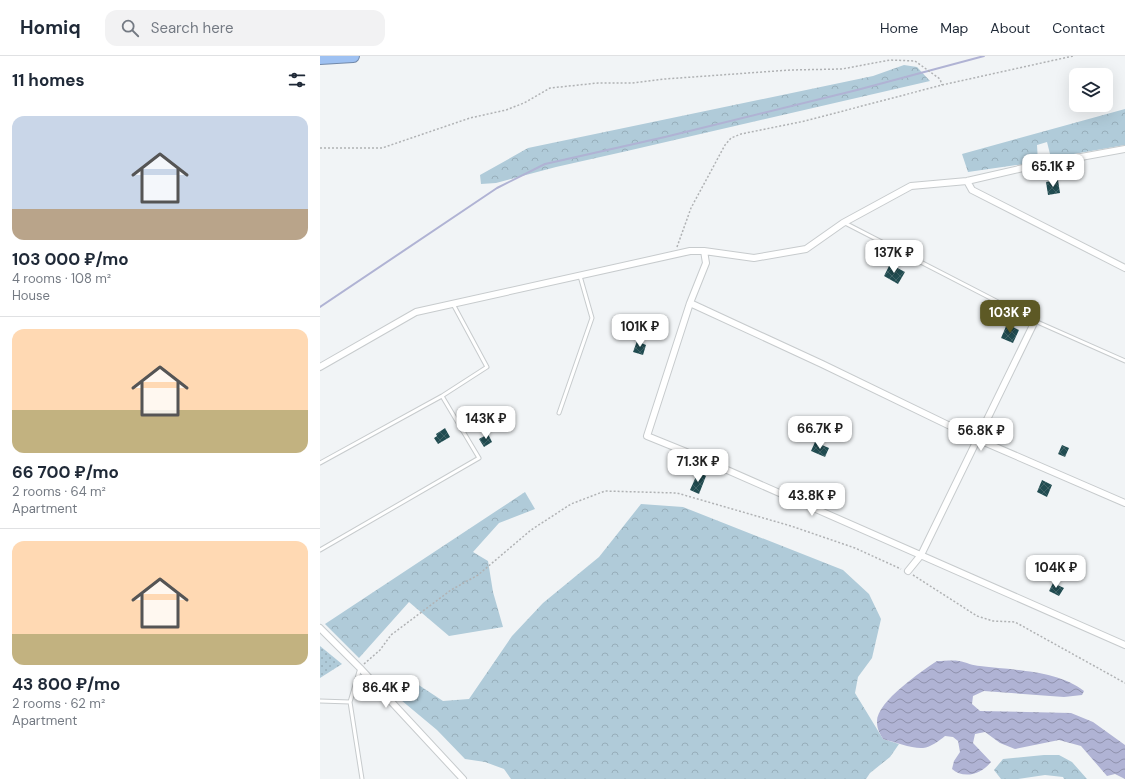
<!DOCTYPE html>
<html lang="en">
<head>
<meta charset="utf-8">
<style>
  :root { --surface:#fff; --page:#f2f2f3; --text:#1f2937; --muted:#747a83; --line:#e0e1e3; --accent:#5d5925 }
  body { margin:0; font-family:"DM Sans",sans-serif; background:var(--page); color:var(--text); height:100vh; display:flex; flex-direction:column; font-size:15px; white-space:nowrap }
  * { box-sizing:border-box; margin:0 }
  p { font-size:13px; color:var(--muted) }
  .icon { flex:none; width:22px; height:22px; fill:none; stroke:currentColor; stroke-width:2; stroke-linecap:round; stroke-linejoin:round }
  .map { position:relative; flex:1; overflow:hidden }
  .details { display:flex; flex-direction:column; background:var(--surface); width:320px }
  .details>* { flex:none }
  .buttons { position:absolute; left:749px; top:12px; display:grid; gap:8px }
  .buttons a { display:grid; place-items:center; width:44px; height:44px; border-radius:8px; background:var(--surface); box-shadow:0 4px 16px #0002; font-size:20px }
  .price { position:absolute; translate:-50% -34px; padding:0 9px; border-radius:8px; background:#fff; color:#222; font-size:13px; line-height:26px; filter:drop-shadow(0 1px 2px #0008) }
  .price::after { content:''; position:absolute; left:50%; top:24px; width:12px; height:9px; margin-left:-6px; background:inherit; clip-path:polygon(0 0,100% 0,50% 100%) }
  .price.active { background:var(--accent); color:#fff }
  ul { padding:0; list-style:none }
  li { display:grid; align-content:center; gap:8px; height:212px; padding:0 12px }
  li+li { border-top:1px solid var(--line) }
  li span { display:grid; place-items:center; height:124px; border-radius:12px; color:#555 }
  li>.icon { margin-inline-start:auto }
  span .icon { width:72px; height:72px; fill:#fffc; stroke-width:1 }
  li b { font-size:17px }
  h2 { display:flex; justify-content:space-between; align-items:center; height:48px; padding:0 12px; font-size:17px }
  header { display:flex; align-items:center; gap:24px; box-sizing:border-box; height:56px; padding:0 20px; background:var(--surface); border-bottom:1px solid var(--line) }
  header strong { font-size:19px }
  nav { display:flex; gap:22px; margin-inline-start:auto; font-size:14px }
  .search { width:280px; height:36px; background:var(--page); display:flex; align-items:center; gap:10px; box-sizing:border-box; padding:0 14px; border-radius:12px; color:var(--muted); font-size:15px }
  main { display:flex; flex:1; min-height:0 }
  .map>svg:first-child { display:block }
  .forest { fill:url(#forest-crowns) }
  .park { fill:url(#park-dots) }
  .water { fill:url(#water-waves) }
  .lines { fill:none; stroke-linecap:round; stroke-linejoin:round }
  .stream { stroke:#b0b3d4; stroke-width:2 }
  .building { fill:url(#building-cross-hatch) }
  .lane-casing { stroke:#c7cbcd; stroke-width:5 }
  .street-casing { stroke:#c7cbcd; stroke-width:8 }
  .highway-casing { stroke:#738aaa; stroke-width:14 }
  .path { stroke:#b0b2b4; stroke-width:1.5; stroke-dasharray:2 2; stroke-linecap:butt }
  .lane { stroke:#fff; stroke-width:3 }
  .street { stroke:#fff; stroke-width:6 }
  .highway { stroke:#9ec1f2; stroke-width:12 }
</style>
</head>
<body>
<header>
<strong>Homiq</strong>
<div class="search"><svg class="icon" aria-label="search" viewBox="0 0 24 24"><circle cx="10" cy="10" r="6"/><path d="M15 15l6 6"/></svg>Search here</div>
<nav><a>Home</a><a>Map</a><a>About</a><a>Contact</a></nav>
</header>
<main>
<section class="details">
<h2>11 homes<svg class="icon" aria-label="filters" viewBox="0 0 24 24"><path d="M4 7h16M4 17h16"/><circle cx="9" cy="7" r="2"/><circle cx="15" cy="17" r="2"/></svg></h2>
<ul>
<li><span style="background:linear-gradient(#c9d6e8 75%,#b9a48a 0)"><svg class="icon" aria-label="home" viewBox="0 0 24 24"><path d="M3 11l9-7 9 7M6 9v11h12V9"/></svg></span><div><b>103 000 ₽/mo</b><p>4 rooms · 108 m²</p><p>House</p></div></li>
<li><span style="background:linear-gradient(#ffd9b3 65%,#c2b280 0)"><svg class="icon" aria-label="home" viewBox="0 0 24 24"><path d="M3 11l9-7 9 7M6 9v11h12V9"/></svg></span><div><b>66 700 ₽/mo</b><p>2 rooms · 64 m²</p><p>Apartment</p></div></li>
<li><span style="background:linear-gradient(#ffd9b3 75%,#c2b280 0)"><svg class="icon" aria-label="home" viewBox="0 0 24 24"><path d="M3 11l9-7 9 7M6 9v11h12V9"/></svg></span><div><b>43 800 ₽/mo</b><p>2 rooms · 62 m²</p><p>Apartment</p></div></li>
</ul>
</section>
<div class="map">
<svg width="805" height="723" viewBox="0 0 805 723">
  <defs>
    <pattern id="forest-crowns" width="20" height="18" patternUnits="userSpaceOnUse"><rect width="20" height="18" fill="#b0cbd9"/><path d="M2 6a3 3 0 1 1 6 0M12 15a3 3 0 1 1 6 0" fill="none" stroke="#97aeba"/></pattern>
    <pattern id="park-dots" width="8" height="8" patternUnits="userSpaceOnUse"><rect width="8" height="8" fill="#b0cbd9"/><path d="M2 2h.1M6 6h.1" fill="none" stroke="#97aeba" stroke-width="1.8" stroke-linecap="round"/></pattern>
    <pattern id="water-waves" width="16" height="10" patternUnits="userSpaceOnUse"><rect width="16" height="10" fill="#b0b3d4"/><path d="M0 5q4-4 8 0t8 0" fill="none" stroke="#8f91ac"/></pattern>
    <pattern id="building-cross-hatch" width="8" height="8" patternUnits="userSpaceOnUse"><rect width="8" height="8" fill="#214c51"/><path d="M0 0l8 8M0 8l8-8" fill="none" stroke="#406367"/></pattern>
  </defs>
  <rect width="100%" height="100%" fill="#f1f4f6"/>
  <path class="forest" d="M584 9 597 11 610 25 307 95 236 111 176 127 161 128 160 119 208 92 553 20Z
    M805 53V89L731 102 727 86 717 89 718 106 648 116 642 98Z
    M205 436 215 453 179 467 153 496 168 505 173 536 183 571 129 580 89 546 39 602 5 568Z
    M321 448 363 451 523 514 549 538 561 563 552 602 538 621 535 637 563 683 579 688 570 701 550 717 546 723H191L184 713 165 706 145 703 117 674 75 639 71 626 88 622 123 645 149 643 192 580 223 547 279 501Z
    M724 699H739L752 706 767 723H744L743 721 725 719 698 723H681L674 714 683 703Z"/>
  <path class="park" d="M0 590 22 608 0 622Z"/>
  <path class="water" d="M617 605C625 605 632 604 639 605 646 606 653 610 660 610 692 614 738 614 764 635L762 639 744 641 664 635 653 640 652 648 660 655 751 657 773 666 805 689V723L795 718 787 720 761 690 739 684 695 693 680 687 665 676 655 678 653 687 671 706C661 719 643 723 632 713L634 705 640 696 638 685 633 681 625 680C619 685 611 691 603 692 593 693 574 686 563 683 560 678 557 673 557 666 556 646 602 615 617 605Z"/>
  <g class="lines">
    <path class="stream" d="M0 251 177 132 225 108 345 81 537 34 664 0"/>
  </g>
  <path class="building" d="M738 124 740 137 728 139 726 126Z
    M570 208 585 216 578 228 564 220Z
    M687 268 699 274 693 287 681 282Z
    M317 285 326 289 323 299 313 296Z
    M125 372 130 381 118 388 114 382 117 380 116 378Z
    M168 378 172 386 164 391 159 383Z
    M495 386 509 392 505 401 491 395Z
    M742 389 749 392 745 401 738 398Z
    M378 416 386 420 379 438 370 434Z
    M722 424 732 429 727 441 717 436Z
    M733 527 744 532 739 540 729 535Z"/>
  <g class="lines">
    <g class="lane-casing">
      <path id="lane" d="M525 167 715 265 805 305
        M239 357 272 262 260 220
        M0 407 122 340 167 311 133 248
        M0 494 159 402 122 340
        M40 612 30 646 42 723
        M0 645 30 646"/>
    </g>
    <g class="street-casing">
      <path id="street" d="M647 125 652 134 805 212
        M384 195 434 202 486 193 523 167 591 130 647 125 712 110 805 93
        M370 247 327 380 364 395 805 589
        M0 311 96 256 370 195H384L386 207 370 247 502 308 657 383 805 447
        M588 515 601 499 715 265
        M0 572 40 612 143 723"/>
    </g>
    <g class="highway-casing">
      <path id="highway" d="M0 2 33 0"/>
    </g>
    <path class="path" d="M0 92H62L150 62 186 54 204 47 230 32 278 27H312L345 23 470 14 522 13 570 4 595 5 620 23 622 29
      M357 191 371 152 405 89 411 82 421 78 485 65 622 29 753 0
      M593 519 657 560 673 565 695 566 805 627
      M44 608 60 594 71 579 131 534 158 519 211 474 251 448 285 435 357 437 471 470 535 492 581 513"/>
    <use href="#lane" class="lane"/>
    <use href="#street" class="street"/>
    <use href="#highway" class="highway"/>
  </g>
</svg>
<div class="buttons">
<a><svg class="icon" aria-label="layers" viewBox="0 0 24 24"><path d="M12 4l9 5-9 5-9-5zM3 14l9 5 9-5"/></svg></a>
</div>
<b class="price" style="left:733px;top:132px">65.1K ₽</b>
<b class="price" style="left:574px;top:218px">137K ₽</b>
<b class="price active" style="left:690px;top:278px">103K ₽</b>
<b class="price" style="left:320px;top:292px">101K ₽</b>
<b class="price" style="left:166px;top:384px">143K ₽</b>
<b class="price" style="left:500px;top:394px">66.7K ₽</b>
<b class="price" style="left:661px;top:396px">56.8K ₽</b>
<b class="price" style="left:378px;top:427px">71.3K ₽</b>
<b class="price" style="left:492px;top:461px">43.8K ₽</b>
<b class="price" style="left:736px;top:533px">104K ₽</b>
<b class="price" style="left:66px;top:653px">86.4K ₽</b>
</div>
</main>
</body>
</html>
